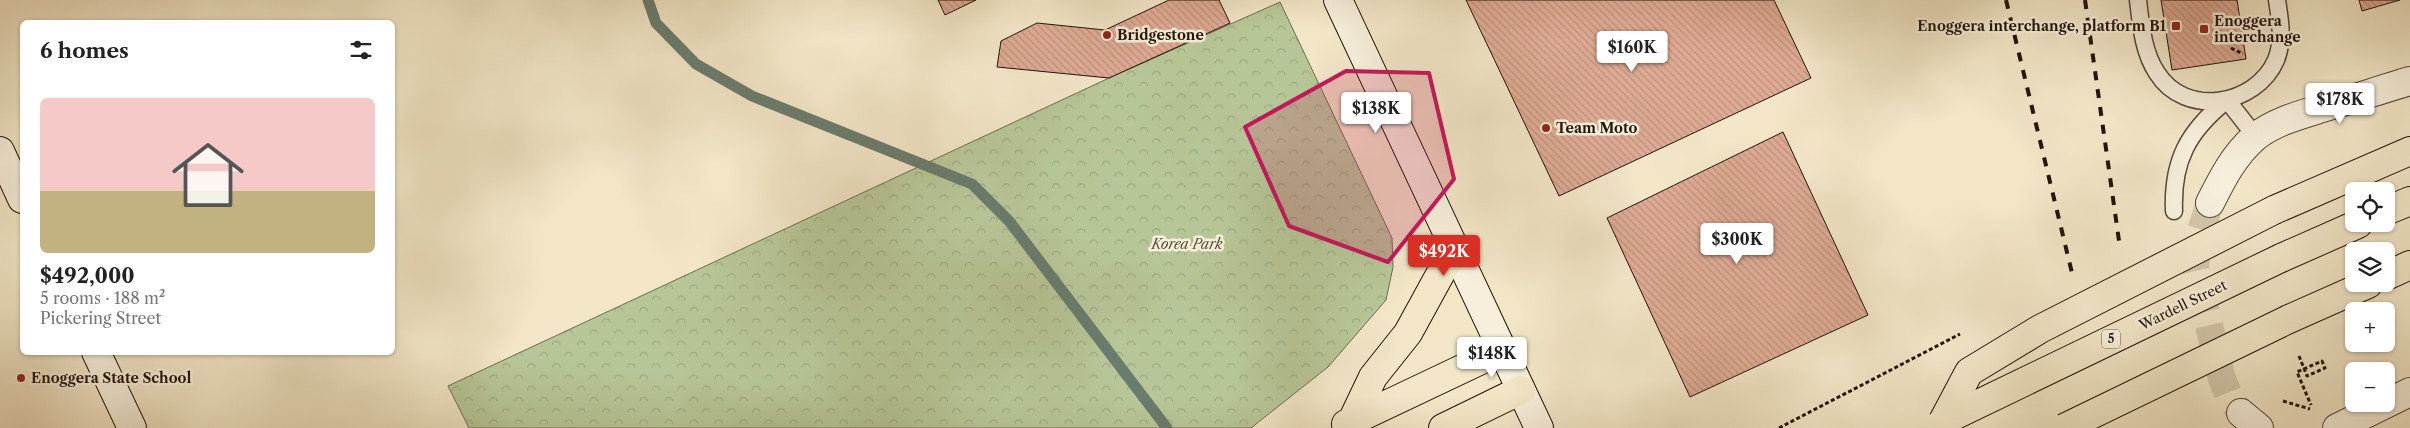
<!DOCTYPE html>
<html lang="en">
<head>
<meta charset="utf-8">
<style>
  :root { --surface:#fff; --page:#f2f2f2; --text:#222; --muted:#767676; --accent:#d93025 }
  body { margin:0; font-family:"Libre Caslon Text",serif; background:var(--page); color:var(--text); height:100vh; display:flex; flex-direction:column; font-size:19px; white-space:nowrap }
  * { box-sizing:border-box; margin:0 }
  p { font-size:16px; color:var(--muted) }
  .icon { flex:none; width:28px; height:28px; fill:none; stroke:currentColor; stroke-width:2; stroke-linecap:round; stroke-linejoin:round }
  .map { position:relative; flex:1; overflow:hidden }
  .details { position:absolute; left:20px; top:20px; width:375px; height:335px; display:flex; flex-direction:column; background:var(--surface); border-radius:8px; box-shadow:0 1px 4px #0004 }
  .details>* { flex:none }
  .buttons { position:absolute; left:2345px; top:182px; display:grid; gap:10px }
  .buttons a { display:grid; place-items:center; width:50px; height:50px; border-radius:8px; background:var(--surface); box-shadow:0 1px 4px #0004; font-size:25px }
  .price { position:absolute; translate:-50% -42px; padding:0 11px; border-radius:5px; background:#fff; color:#222; font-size:16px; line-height:32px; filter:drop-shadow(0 1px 2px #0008) }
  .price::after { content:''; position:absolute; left:50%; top:30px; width:15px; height:11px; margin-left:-8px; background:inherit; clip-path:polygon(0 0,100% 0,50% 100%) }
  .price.selected { background:var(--accent); color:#fff }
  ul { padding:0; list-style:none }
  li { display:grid; align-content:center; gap:10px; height:265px; padding:0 20px }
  li span { display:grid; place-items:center; height:155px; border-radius:8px; color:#555 }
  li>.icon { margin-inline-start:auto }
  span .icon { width:90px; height:90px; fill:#fffc; stroke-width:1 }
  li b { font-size:21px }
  h2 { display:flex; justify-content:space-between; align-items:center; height:60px; padding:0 20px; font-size:21px }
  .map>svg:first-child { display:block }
  .forest { fill:url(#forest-crowns); stroke:#6c6c50 }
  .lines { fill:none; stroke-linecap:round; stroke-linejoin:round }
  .stream { stroke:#6b7b6d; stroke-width:11 }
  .building { fill:url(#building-back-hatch); stroke:#221308 }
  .minor-tunnel { stroke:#d3c6aa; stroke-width:28; stroke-dasharray:28 14; stroke-linecap:butt }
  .service-casing { stroke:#564838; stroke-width:19 }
  .minor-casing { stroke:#564838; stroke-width:30 }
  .secondary-casing { stroke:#221308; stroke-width:30 }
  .trunk-casing { stroke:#221308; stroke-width:30 }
  .path { stroke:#221308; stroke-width:3; stroke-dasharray:4 2.5; stroke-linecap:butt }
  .service { stroke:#f7efdb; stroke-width:16 }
  .minor { stroke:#f7efdb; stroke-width:28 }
  .secondary { stroke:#f7efdb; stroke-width:28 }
  .trunk { stroke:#f2e6c7; stroke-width:28 }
  .rail { stroke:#221308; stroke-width:4; stroke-dasharray:9 9; stroke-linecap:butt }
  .trunk-bridge-casing { stroke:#221308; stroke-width:30; stroke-linecap:butt }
  .trunk-bridge { stroke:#f2e6c7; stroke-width:28 }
  .marked { fill:#c2185b; fill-opacity:0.2; stroke:#c2185b; stroke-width:4; stroke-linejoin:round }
  .poi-dot { fill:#8f2418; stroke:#f7efdb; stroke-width:2 }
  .labels { text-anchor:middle; stroke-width:5; stroke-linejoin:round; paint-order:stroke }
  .shield { fill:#f7efdb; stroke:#625547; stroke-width:1 }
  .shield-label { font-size:12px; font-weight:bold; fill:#221308 }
  .poi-label { font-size:14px; font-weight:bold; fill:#221308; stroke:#f7efdb; text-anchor:start }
  .park-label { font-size:14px; font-style:italic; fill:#56523a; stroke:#f7efdb }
  .street-label { font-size:14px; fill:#221308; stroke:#f7efdb }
</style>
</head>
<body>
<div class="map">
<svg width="2410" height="428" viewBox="0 0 2410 428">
  <defs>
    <pattern id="forest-crowns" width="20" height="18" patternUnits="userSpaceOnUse" patternTransform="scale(1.25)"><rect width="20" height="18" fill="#b7c698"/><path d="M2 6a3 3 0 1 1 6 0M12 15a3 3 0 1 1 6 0" fill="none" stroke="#9da982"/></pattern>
    <pattern id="building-back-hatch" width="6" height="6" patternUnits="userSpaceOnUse" patternTransform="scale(1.25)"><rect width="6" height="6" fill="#deaa94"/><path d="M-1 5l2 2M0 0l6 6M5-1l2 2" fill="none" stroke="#be917e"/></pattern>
  </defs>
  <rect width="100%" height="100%" fill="#f2e6c7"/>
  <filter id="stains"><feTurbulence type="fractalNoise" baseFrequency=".004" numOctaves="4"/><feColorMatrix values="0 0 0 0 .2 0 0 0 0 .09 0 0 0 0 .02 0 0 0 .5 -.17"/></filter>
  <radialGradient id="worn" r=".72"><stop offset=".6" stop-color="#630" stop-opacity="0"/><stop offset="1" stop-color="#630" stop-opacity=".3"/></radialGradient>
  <path class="forest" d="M1280 2 1392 238 1393 267 1386 300 1328 367 1251 428H469L448 386 1109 78Z"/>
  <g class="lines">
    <path class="stream" d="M648 0 656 23 696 64 752 96 972 184 1009 221 1167 428"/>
  </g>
  <path class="building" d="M938 0H976L945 15Z
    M1169 0H1219L1230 23 1109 78 997 67 1001 41 1037 23 1105 30Z
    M1466 0H1774L1811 78 1559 196Z
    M2161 0H2237L2246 59 2172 70Z
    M2359 0H2400L2362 11Z
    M1783 132 1868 315 1690 397 1607 218Z"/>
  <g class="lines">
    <path class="minor-tunnel" d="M2210 203 2200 234 2195 266 2221 376 2229 396 2241 413"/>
    <g class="service-casing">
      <path id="service" d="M2138 0C2141 25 2143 52 2157 73 2185 118 2256 106 2276 60 2284 40 2280 20 2277 0
        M2227 100 2256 137
        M2174 211C2172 161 2188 131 2227 100"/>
    </g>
    <g class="minor-casing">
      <path id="minor" d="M2210 203C2222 179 2234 155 2255 137 2277 120 2304 114 2329 106 2356 98 2383 89 2410 81
        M2241 413 2259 428
        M2337 428 2410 392"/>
    </g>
    <g class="secondary-casing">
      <path id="secondary" d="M1338 0 1539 428
        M0 151 22 199
        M96 352 132 428"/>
    </g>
    <g class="trunk-casing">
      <path id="trunk" d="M2274 210 2410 151
        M2386 211 2410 201
        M2281 258 2358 224
        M2386 276 2410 265
        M2289 319 2368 284
        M1352 421 1373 377 1408 333 1454 249
        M1346 424 1502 350
        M1443 428 1521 390"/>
    </g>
    <path class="path" d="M2231 48 2243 54
      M2299 356 2307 376 2325 368 2322 361 2297 372 2311 405
      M2283 401 2310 409
      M1779 428 1960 334"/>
    <use href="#service" class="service"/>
    <use href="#minor" class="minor"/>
    <use href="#secondary" class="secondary"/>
    <use href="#trunk" class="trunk"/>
    <path class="rail" d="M2006 0 2073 277
      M2085 0 2120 248"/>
    <g class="trunk-bridge-casing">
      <path id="trunk-bridge" d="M1943 421 1969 372 2040 329 2274 210
        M1943 421 2281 258
        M2064 428 2289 319"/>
    </g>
    <use href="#trunk-bridge" class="trunk-bridge"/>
  </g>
  <path class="marked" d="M1346 71 1429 73 1454 179 1388 262 1289 226 1245 127Z"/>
  <g class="poi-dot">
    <rect x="2171" y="21" width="10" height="10" rx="2.5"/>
    <rect x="2199" y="24" width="10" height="10" rx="2.5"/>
    <circle cx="1107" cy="35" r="5"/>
    <circle cx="1546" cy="128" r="5"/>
    <circle cx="21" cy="378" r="5"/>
  </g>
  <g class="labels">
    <rect class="shield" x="2102" y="329.5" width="18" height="19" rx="4"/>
    <g class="shield-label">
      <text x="2111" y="343">5</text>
    </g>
    <g class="poi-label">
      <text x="2214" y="26">Enoggera<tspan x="2214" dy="16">interchange</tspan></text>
      <text x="2166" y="31" text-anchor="end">Enoggera interchange, platform B1</text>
      <text x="1117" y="40">Bridgestone</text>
      <text x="1556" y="133">Team Moto</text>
      <text x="31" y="383">Enoggera State School</text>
    </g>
    <g class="park-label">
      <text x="1187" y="249">Korea Park</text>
    </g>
    <g class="street-label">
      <text transform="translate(2183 305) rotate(-26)" y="5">Wardell Street</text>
    </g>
  </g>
  <rect width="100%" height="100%" filter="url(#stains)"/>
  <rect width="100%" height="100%" fill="url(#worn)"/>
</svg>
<div class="buttons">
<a><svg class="icon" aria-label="locate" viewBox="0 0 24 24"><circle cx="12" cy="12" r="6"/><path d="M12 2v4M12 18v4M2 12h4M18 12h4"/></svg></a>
<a><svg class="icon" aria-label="layers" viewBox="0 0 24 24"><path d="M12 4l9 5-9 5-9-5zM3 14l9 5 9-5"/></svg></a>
<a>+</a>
<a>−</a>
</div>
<b class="price" style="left:1632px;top:73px">$160K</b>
<b class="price" style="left:2340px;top:125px">$178K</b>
<b class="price" style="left:1376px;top:134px">$138K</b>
<b class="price" style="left:1737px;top:265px">$300K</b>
<b class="price selected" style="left:1444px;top:277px">$492K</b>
<b class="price" style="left:1492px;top:379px">$148K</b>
<section class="details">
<h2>6 homes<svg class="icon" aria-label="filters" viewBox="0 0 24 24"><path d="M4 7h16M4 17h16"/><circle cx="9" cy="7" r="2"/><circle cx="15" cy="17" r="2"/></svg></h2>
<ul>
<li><span style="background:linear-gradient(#f6c9c9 60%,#c2b280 0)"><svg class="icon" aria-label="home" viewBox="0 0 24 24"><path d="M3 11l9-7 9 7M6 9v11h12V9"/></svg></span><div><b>$492,000</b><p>5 rooms · 188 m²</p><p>Pickering Street</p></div></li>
</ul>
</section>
</div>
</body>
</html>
